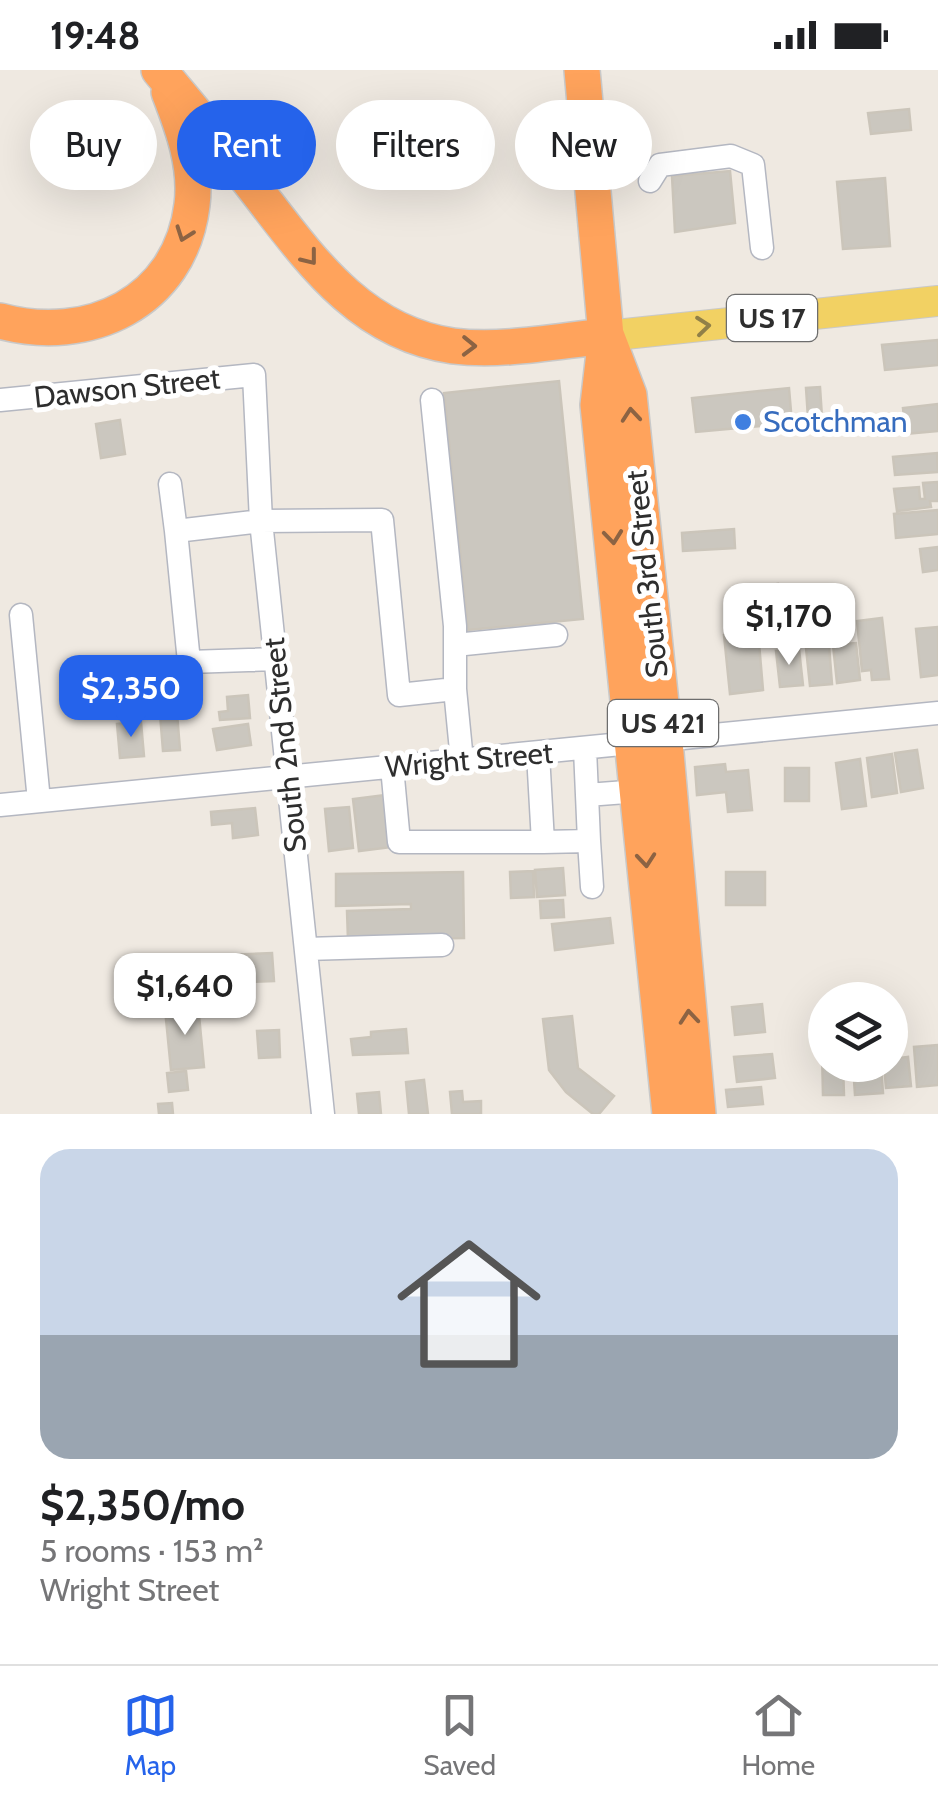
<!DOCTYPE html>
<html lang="en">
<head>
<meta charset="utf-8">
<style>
  :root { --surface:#fff; --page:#f6f6f6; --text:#202124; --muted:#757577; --line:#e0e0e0; --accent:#2563eb }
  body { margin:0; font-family:Cabin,sans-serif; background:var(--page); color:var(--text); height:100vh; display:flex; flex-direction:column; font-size:38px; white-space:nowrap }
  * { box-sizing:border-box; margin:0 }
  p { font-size:32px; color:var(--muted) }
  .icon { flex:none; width:55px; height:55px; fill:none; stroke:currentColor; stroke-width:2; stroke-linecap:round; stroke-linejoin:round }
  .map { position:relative; height:1044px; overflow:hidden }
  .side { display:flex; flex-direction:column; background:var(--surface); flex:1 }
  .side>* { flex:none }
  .banner { position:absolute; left:30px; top:30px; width:880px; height:90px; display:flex; gap:20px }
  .buttons { position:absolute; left:808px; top:912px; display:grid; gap:20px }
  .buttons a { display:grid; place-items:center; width:100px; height:100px; border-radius:50%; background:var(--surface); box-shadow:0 10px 40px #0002; font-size:50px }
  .price { position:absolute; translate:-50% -85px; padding:0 22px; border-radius:20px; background:#fff; color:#222; font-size:32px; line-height:65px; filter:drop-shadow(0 2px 5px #0008) }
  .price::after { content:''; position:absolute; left:50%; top:60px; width:30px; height:22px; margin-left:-15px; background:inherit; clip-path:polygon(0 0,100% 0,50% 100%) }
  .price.active { background:var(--accent); color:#fff }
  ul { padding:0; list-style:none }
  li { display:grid; align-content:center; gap:20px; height:530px; padding:0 40px }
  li+li { border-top:2px solid var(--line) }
  li span { display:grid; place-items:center; height:310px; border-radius:30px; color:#555 }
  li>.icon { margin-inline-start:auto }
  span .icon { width:180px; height:180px; fill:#fffc; stroke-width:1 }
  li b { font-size:42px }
  .tag { padding:0 35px; border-radius:45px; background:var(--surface); box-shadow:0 10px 40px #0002; font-size:35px; line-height:90px }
  .tag.active { background:var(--accent); color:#fff }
  .status { display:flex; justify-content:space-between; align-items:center; height:70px; padding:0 50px; background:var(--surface); direction:ltr }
  .status svg { height:28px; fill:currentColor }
  .tab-bar { display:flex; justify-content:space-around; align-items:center; height:140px; border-top:2px solid var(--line); background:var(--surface); font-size:28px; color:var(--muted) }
  .tab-bar a { display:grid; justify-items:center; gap:5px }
  .tab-bar .active { color:var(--accent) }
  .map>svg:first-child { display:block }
  .building { fill:#cbc7bf; stroke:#cbc5ba; stroke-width:2.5 }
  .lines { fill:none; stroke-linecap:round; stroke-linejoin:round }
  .minor-casing { stroke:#b4b7c1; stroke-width:25 }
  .major-casing { stroke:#c9c9c9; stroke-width:32 }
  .highway-casing { stroke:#c9c9c9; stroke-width:38 }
  .minor { stroke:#fff; stroke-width:22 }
  .major { stroke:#f2d163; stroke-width:30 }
  .highway { stroke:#ffa35c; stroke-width:35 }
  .oneway { stroke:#8c6343 }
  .oneway2 { stroke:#908048 }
  .shop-dot { fill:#3f7fe0; stroke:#fff; stroke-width:4 }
  .labels { text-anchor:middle; stroke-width:10; stroke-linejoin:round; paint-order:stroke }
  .shield { fill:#fff; stroke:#6d6d6d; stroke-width:2.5 }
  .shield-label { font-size:28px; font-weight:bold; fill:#2e2e2e }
  .street-label { font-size:30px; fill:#2e2e2e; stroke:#fff }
  .shop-label { font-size:30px; fill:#366cbe; stroke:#fff; text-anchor:start }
</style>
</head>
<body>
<div class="status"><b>19:48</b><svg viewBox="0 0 49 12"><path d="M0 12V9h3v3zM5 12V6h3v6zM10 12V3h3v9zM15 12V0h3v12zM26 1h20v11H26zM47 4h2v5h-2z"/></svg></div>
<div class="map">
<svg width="938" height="1044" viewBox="0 0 938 1044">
  <rect width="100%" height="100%" fill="#efe9e1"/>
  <path class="building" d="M909 39 911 60 871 64 868 43Z
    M730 101 735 153 675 162 672 106Z
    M885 108 890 176 843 179 837 112Z
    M938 270V295L885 300 882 275Z
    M559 311 583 549 468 560 444 323Z
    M820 317 822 347 808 348 806 318Z
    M789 318 792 353 696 362 692 328Z
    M938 334V361L906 364 903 338Z
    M120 350 125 384 101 388 96 354Z
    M937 383 938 402 895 405 893 387Z
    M938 412V431H930L931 437 897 441 894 419 919 417 920 429H925L923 413Z
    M938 440V464L896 468 894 444Z
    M734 459 735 478 683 481 682 463Z
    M938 477V500L923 502 920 479Z
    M778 514 781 542 749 545 747 518Z
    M882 548 889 609 872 610 871 600 862 601 857 551Z
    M938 557V605L921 607 916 559Z
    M758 561 763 620 730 624 724 565Z
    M856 573 860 610 837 613 833 575Z
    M829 575 832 614 810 616 806 578Z
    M799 579 803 615 780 617 776 581Z
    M248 625 250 648 220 650 219 642 228 641 227 627Z
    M177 643 180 680 163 681 160 644Z
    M141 652 144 686 120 688 117 654Z
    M248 654 251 675 217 680 213 659Z
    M917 680 923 718 901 722 895 683Z
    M892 684 897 723 872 727 867 688Z
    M860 689 866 736 842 739 836 693Z
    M725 694 726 702 748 700 752 740 728 742 726 722 697 725 695 697Z
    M785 698H809V731H785Z
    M386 725 392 777 359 781 353 729Z
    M349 737 353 778 329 781 325 739Z
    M255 738 258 765 233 768 232 753 212 755 211 742Z
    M563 798 565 825 537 827 535 800Z
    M533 801 534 827 511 828 510 802Z
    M463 802 464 868 348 870 347 841 411 839V834L336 836V804Z
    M726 802H765V835H726Z
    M563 830 564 847 541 848 540 831Z
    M610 848 613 873 555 880 552 854Z
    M272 883 274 911 227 913 225 885Z
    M762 934 765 962 735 965 732 937Z
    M198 935 204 997 171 1000 165 939Z
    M572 946 578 998 614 1026 599 1044H593L566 1022 549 1000 543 949Z
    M406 959 408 983 353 985 351 969 371 967V962Z
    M279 960 280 987 259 988 257 961Z
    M938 975V1015L917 1017 914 977Z
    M822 982H825V995H843L844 1025H823Z
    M772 984 775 1008 737 1012 734 987Z
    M908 987 911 1016 886 1018 884 995H890V989Z
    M853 995H881L883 1023 855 1025Z
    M186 1001 188 1020 169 1022 167 1003Z
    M424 1010 428 1044H409L406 1012Z
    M761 1017 763 1034 728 1037 726 1020Z
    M462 1021 463 1032 481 1031V1044H452L450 1022Z
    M379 1022 381 1044H359L357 1024Z
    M172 1033 173 1044H159L158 1034Z"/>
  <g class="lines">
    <g class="minor-casing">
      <path id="minor" d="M650 111 660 95 731 86 753 95 762 178
        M0 330 254 305 261 451 323 1044
        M432 330 455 556V619L462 691
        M170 414 176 461
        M21 545 39 731
        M455 575 556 565
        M276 589 189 592 176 461 261 451 382 450 399 625 455 619
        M538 684 543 772 589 771 585 679
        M392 697 399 772H543
        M587 725 639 721
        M0 735 938 643
        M589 771 592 817
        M306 879 442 875"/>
    </g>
    <g class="major-casing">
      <path id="major" d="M606 266 938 231"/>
    </g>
    <g class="highway-casing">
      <path id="highway" d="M159 0C188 35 218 70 246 107 303 179 354 262 453 276 503 282 557 271 606 266
        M582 0 606 266 598 335 670 1044
        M0 251C88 275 180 233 192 135 197 96 183 58 169 22
        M607 267 629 325 665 672 698 1044"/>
    </g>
    <use href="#minor" class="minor"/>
    <use href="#major" class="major"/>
    <use href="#highway" class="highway"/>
  </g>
  <defs><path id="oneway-chevron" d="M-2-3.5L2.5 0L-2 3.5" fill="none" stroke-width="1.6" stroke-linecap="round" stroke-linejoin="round" transform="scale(2.5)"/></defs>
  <g class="oneway">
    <use href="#oneway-chevron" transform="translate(184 164) rotate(110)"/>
    <use href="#oneway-chevron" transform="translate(310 188) rotate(52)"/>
    <use href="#oneway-chevron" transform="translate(469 276) rotate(1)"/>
    <use href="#oneway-chevron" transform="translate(631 345) rotate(-95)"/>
    <use href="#oneway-chevron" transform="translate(613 467) rotate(84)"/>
    <use href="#oneway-chevron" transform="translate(646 790) rotate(85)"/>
    <use href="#oneway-chevron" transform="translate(689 947) rotate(-95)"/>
  </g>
  <use class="oneway2" href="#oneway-chevron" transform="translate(703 256) rotate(-6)"/>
  <circle class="shop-dot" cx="743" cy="352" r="10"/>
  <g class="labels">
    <g class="shield">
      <rect x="727" y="225" width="90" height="46" rx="8"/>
      <rect x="608" y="630" width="110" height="46" rx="8"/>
    </g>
    <g class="shield-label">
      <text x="772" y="258">US 17</text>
      <text x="663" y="663">US 421</text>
    </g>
    <g class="street-label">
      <text transform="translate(127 318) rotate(-6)" y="10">Dawson Street</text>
      <text transform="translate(647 504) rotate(-96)" y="10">South 3rd Street</text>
      <text transform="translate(285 675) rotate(-96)" y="10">South 2nd Street</text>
      <text transform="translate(469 690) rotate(-5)" y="10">Wright Street</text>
    </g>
    <g class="shop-label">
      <text x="763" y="362">Scotchman</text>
    </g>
  </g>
</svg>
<div class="buttons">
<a><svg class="icon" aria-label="layers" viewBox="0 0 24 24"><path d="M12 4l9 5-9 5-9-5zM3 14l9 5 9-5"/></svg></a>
</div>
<b class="price" style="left:789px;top:598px">$1,170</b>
<b class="price active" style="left:131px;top:670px">$2,350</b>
<b class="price" style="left:185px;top:968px">$1,640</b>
<div class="banner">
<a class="tag">Buy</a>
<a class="tag active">Rent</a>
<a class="tag">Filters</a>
<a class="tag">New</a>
</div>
</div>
<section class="side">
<ul>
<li><span style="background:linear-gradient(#c9d6e8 60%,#9aa5b1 0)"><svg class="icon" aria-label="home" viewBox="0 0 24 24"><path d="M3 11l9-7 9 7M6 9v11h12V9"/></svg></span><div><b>$2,350/mo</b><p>5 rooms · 153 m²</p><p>Wright Street</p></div></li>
</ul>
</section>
<nav class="tab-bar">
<a class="active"><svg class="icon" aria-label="map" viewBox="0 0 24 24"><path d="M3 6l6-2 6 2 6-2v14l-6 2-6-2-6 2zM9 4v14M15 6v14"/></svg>Map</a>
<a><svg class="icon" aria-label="saved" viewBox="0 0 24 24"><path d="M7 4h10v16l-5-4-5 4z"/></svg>Saved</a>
<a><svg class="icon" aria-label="home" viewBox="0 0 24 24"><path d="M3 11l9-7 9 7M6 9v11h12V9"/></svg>Home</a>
</nav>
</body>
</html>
